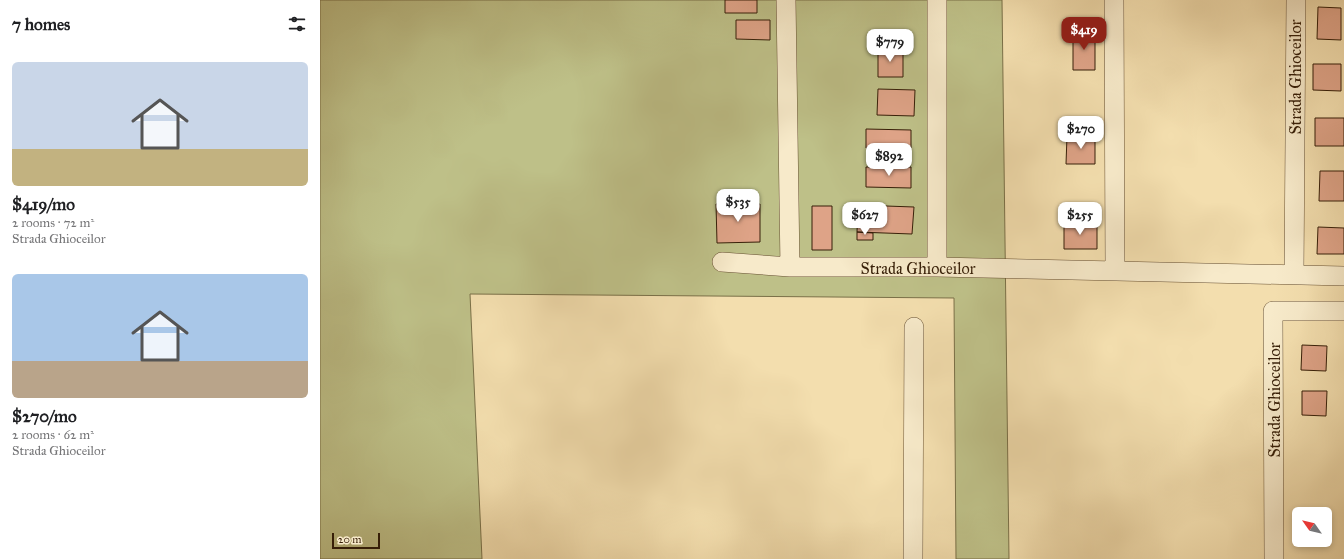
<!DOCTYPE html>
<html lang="en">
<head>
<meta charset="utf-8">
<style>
  :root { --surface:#fff; --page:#f6f6f6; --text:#202124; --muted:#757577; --accent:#8f2418 }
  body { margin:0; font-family:"IM FELL Great Primer",serif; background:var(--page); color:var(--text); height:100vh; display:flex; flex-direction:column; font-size:15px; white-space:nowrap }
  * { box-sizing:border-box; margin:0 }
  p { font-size:13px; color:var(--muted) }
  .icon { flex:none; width:22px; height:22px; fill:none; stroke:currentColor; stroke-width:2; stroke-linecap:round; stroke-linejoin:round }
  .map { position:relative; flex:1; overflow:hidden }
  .panel { display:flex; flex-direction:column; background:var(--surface); width:320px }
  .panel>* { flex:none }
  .needle { width:26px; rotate:304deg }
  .fabs { position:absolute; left:972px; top:507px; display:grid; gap:8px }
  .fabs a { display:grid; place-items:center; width:40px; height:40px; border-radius:6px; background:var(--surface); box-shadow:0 2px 6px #0003; font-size:20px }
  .scale { position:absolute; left:12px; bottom:10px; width:48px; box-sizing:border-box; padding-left:4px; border:2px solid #371f08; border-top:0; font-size:11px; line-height:14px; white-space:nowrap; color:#371f08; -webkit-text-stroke:3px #f7eaca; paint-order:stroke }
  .price { position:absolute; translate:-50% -34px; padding:0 9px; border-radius:8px; background:#fff; color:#222; font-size:13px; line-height:26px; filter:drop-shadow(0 1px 2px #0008) }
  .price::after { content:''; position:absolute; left:50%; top:24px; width:12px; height:9px; margin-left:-6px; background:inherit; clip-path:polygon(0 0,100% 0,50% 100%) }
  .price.on { background:var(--accent); color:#fff }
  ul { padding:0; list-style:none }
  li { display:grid; align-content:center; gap:8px; height:212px; padding:0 12px }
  li span { display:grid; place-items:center; height:124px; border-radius:6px; color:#555 }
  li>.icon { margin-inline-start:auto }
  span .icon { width:72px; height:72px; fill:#fffc; stroke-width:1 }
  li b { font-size:17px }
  h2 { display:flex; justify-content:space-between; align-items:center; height:48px; padding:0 12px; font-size:17px }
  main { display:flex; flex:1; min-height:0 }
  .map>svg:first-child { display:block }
  .green { fill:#bec088; stroke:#7a7048 }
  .building { fill:#dea387; stroke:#371f08 }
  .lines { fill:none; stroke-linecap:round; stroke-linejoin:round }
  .minor-casing { stroke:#664f32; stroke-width:20 }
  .minor { stroke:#f7eaca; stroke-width:19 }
  .labels { text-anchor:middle; stroke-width:3; stroke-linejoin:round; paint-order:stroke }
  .street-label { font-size:16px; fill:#371f08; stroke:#f7eaca }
</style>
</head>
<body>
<main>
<section class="panel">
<h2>7 homes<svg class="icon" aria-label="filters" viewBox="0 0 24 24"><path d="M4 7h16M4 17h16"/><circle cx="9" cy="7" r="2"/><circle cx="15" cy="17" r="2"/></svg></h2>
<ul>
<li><span style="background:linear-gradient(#c9d6e8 70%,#c2b280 0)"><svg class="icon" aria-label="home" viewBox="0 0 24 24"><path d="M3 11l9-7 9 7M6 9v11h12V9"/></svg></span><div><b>$419/mo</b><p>2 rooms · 72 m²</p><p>Strada Ghioceilor</p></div></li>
<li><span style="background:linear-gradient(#a9c7e8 70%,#b9a48a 0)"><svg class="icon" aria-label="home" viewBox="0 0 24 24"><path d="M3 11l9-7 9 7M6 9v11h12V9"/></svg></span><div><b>$270/mo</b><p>2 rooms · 62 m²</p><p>Strada Ghioceilor</p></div></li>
</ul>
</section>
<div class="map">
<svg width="1024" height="559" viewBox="0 0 1024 559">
  <rect width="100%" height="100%" fill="#f3deae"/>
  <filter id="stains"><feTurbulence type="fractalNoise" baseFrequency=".005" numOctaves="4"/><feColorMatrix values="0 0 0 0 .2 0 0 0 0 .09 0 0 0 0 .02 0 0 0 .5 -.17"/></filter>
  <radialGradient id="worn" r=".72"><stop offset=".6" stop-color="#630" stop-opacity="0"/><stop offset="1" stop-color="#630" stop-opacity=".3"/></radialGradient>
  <path class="green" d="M0 0H682L689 559H636L634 298 150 294 162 559H0Z"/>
  <path class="building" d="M405 0H437V13H405Z
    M998 7 1021 8V40L997 39Z
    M416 20H450V40L416 39Z
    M753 32H775V70H753Z
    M558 49H583V77H558Z
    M993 64H1021V91L993 90Z
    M558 89 595 90 594 116 557 115Z
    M995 118H1024V146H995Z
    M546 129 591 130V148H546Z
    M747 136H775V164H746Z
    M546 167H591V188L546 187Z
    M1000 171H1024V201H999Z
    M396 204H440V242L397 243Z
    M538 205 594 207 592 234 537 232Z
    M492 206H512V250H492Z
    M744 224H777V249H744Z
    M998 227 1024 228V254H997Z
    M537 232 553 233V240H537Z
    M982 345 1007 346 1006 371 981 370Z
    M982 391H1007L1006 416 982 415Z"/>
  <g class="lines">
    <g class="minor-casing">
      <path id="minor" d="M466 0 470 267
        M617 0V267
        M794 0 795 271
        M402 262 470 267H617L1024 276
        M974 275 976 0
        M593 559 594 327
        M954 559 953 311H1024"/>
    </g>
    <use href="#minor" class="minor"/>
  </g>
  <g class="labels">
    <g class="street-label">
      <text transform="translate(975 77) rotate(-90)" y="6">Strada Ghioceilor</text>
      <text x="598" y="274">Strada Ghioceilor</text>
      <text transform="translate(954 400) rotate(-90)" y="6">Strada Ghioceilor</text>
    </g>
  </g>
  <rect width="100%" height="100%" filter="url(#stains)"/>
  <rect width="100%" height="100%" fill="url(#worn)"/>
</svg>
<div class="fabs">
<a><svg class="needle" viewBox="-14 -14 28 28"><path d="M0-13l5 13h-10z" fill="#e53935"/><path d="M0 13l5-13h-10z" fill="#757577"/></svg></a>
</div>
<div class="scale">20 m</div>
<b class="price on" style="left:764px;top:51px">$419</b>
<b class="price" style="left:570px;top:63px">$779</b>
<b class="price" style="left:761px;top:150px">$270</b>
<b class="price" style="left:569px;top:177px">$892</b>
<b class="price" style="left:418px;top:223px">$535</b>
<b class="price" style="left:545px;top:236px">$627</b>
<b class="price" style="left:760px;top:236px">$255</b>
</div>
</main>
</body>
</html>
